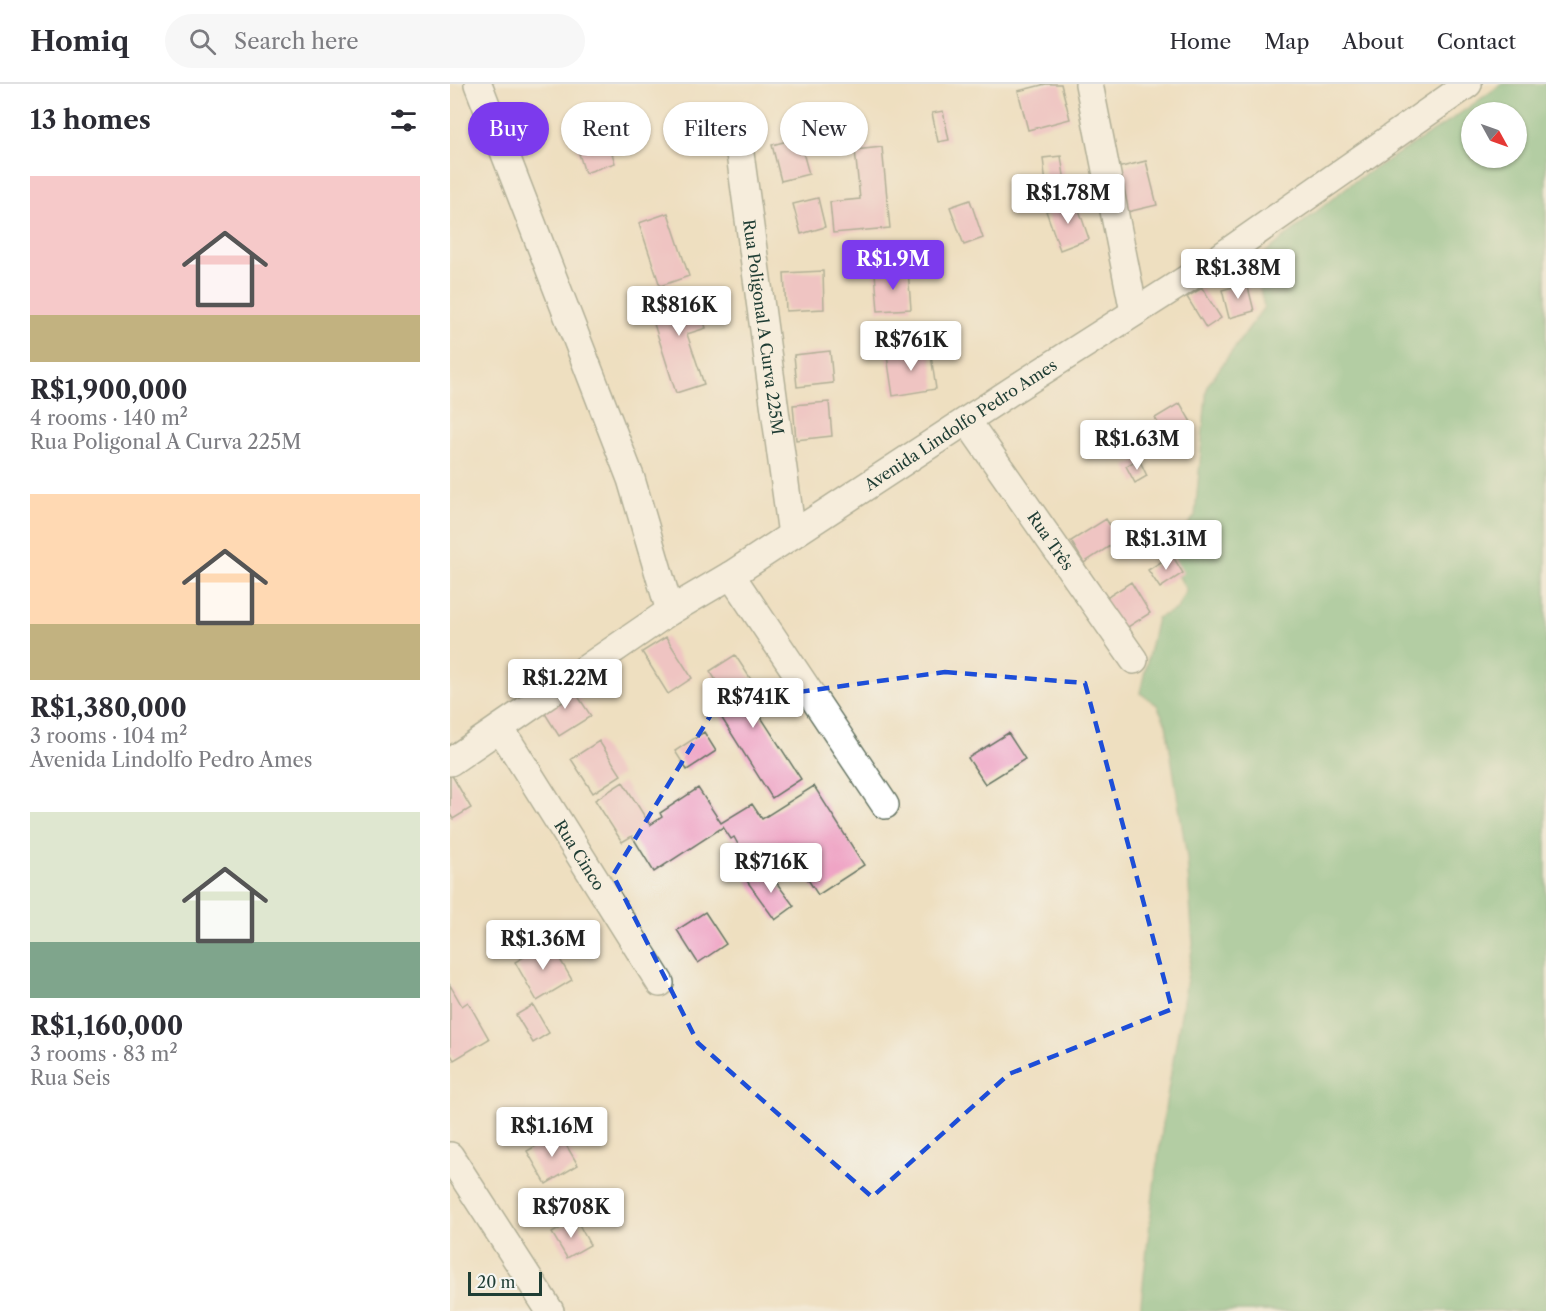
<!DOCTYPE html>
<html lang="en">
<head>
<meta charset="utf-8">
<style>
  :root { --surface:#fff; --page:#f7f7f7; --text:#2b2b33; --muted:#7c7c81; --line:#e1e1e2; --accent:#7c3aed }
  body { margin:0; font-family:"Libre Caslon Text",serif; background:var(--page); color:var(--text); height:100vh; display:flex; flex-direction:column; font-size:22px; white-space:nowrap }
  * { box-sizing:border-box; margin:0 }
  p { font-size:20px; color:var(--muted) }
  .icon { flex:none; width:33px; height:33px; fill:none; stroke:currentColor; stroke-width:2; stroke-linecap:round; stroke-linejoin:round }
  .map { position:relative; flex:1; overflow:hidden }
  .details { display:flex; flex-direction:column; background:var(--surface); width:450px }
  .details>* { flex:none }
  .top-card { position:absolute; left:18px; top:18px; width:570px; height:54px; display:flex; gap:12px }
  .needle { width:39px; rotate:130deg }
  .tools { position:absolute; left:1011px; top:18px; display:grid; gap:12px }
  .tools a { display:grid; place-items:center; width:66px; height:66px; border-radius:50%; background:var(--surface); box-shadow:0 2px 4px #0004; font-size:30px }
  .scale { position:absolute; left:18px; bottom:15px; width:74px; box-sizing:border-box; padding-left:6px; border:3px solid #1f3d34; border-top:0; font-size:16px; line-height:21px; white-space:nowrap; color:#1f3d34; -webkit-text-stroke:4px #f6f6f2; paint-order:stroke }
  .price { position:absolute; translate:-50% -51px; padding:0 14px; border-radius:6px; background:#fff; color:#222; font-size:20px; line-height:39px; filter:drop-shadow(0 2px 3px #0008) }
  .price::after { content:''; position:absolute; left:50%; top:36px; width:18px; height:14px; margin-left:-9px; background:inherit; clip-path:polygon(0 0,100% 0,50% 100%) }
  .price.on { background:var(--accent); color:#fff }
  ul { padding:0; list-style:none }
  li { display:grid; align-content:center; gap:12px; height:318px; padding:0 30px }
  li span { display:grid; place-items:center; height:186px; border-radius:0px; color:#555 }
  li>.icon { margin-inline-start:auto }
  span .icon { width:108px; height:108px; fill:#fffc; stroke-width:1 }
  li b { font-size:26px }
  h2 { display:flex; justify-content:space-between; align-items:center; height:72px; padding:0 30px; font-size:26px }
  .tag { padding:0 21px; border-radius:27px; background:var(--surface); box-shadow:0 2px 4px #0004; font-size:21px; line-height:54px }
  .tag.on { background:var(--accent); color:#fff }
  header { display:flex; align-items:center; gap:36px; box-sizing:border-box; height:84px; padding:0 30px; background:var(--surface); border-bottom:2px solid var(--line) }
  header strong { font-size:28px }
  nav { display:flex; gap:33px; margin-inline-start:auto; font-size:21px }
  .search { width:420px; height:54px; background:var(--page); display:flex; align-items:center; gap:15px; box-sizing:border-box; padding:0 21px; border-radius:33px; color:var(--muted); font-size:22px }
  main { display:flex; flex:1; min-height:0 }
  .map>svg:first-child { display:block }
  .forest { fill:#6bb880; stroke:#457a5a; stroke-width:1.5; fill-rule:evenodd }
  .building { fill:#efa4c5 }
  .lines { fill:none; stroke-linecap:round; stroke-linejoin:round }
  .minor-casing { stroke:#677665; stroke-width:30 }
  .minor { stroke:#fff; stroke-width:27 }
  .marked { fill:none; stroke:#1d4ed8; stroke-width:4.5; stroke-dasharray:12 8; stroke-linejoin:round }
  .labels { text-anchor:middle; stroke-width:6; stroke-linejoin:round; paint-order:stroke }
  .street-label { font-size:16px; fill:#1f3d34; stroke:#f6f6f2 }
</style>
</head>
<body>
<header>
<strong>Homiq</strong>
<div class="search"><svg class="icon" aria-label="search" viewBox="0 0 24 24"><circle cx="10" cy="10" r="6"/><path d="M15 15l6 6"/></svg>Search here</div>
<nav><a>Home</a><a>Map</a><a>About</a><a>Contact</a></nav>
</header>
<main>
<section class="details">
<h2>13 homes<svg class="icon" aria-label="filters" viewBox="0 0 24 24"><path d="M4 7h16M4 17h16"/><circle cx="9" cy="7" r="2"/><circle cx="15" cy="17" r="2"/></svg></h2>
<ul>
<li><span style="background:linear-gradient(#f6c9c9 75%,#c2b280 0)"><svg class="icon" aria-label="home" viewBox="0 0 24 24"><path d="M3 11l9-7 9 7M6 9v11h12V9"/></svg></span><div><b>R$1,900,000</b><p>4 rooms · 140 m²</p><p>Rua Poligonal A Curva 225M</p></div></li>
<li><span style="background:linear-gradient(#ffd9b3 70%,#c2b280 0)"><svg class="icon" aria-label="home" viewBox="0 0 24 24"><path d="M3 11l9-7 9 7M6 9v11h12V9"/></svg></span><div><b>R$1,380,000</b><p>3 rooms · 104 m²</p><p>Avenida Lindolfo Pedro Ames</p></div></li>
<li><span style="background:linear-gradient(#dfe7d0 70%,#7fa58c 0)"><svg class="icon" aria-label="home" viewBox="0 0 24 24"><path d="M3 11l9-7 9 7M6 9v11h12V9"/></svg></span><div><b>R$1,160,000</b><p>3 rooms · 83 m²</p><p>Rua Seis</p></div></li>
</ul>
</section>
<div class="map">
<svg width="1096" height="1227" viewBox="0 0 1096 1227">
  <rect width="100%" height="100%" fill="#f6f6f2"/>
  <filter id="ink" filterUnits="userSpaceOnUse"><feTurbulence type="fractalNoise" baseFrequency=".0167" numOctaves="2"/><feDisplacementMap in="SourceGraphic" scale="12" xChannelSelector="R" yChannelSelector="G"/><feConvolveMatrix kernelMatrix="1 2 1 2 8 2 1 2 1" color-interpolation-filters="sRGB"/></filter>
  <filter id="wash" filterUnits="userSpaceOnUse"><feTurbulence type="fractalNoise" baseFrequency=".008" numOctaves="4" result="noise"/><feDisplacementMap in="SourceGraphic" scale="24" xChannelSelector="R" yChannelSelector="G"/><feGaussianBlur stdDeviation="1.35" result="paint"/><feColorMatrix in="noise" values="0 0 0 0 0 0 0 0 0 0 0 0 0 0 0 0 0 1.4 0 .05"/><feComposite in="paint" operator="in"/></filter>
  <g filter="url(#wash)">
    <rect width="100%" height="100%" fill="#eedfc0"/>
    <path class="forest" d="M1052 0H1096V1227H690L704 1102 716 1018 743 860 737 774 716 640 707 621 690 609 707 534 727 525 736 506 726 487 720 467 731 449 745 432 757 302 814 223 804 178 903 98 992 42ZM1022 28H1066V74H1022Z"/>
    <g id="blocks">
      <path class="building" d="M596 0H611L620 35 578 46 568 7Z
        M493 27 499 56 488 58 482 29Z
        M149 28 165 79 135 89 119 38Z
        M349 54 359 90 331 97 322 61Z
        M432 63 440 144 383 149 380 118 410 115 405 66Z
        M611 72 615 98 596 101 593 74Z
        M696 77 707 121 677 128 667 84Z
        M368 114 375 143 351 150 343 120Z
        M520 116 533 154 514 161 500 123Z
        M626 117 639 155 610 166 596 127Z
        M218 129 239 192 210 202 189 139Z
        M458 186 461 225 428 227 425 189Z
        M373 187 374 225 336 227 334 189Z
        M797 199 804 227 779 234 772 206Z
        M752 204 771 234 756 244 737 213Z
        M244 205 256 244 237 250 254 300 226 309 198 221Z
        M480 265 486 305 443 312 437 272Z
        M380 267 383 299 347 303 344 271Z
        M379 318 382 352 346 356 343 321Z
        M730 319 741 338 716 353 705 334Z
        M689 375 697 392 685 399 676 382Z
        M656 435 669 456 634 479 621 457Z
        M722 471 733 489 710 504 698 486Z
        M681 498 700 529 670 548 650 518Z
        M216 553 242 594 218 610 192 568Z
        M285 571 306 603 296 610 351 695 322 714 268 628 281 620 260 587Z
        M120 600 141 632 109 652 89 620Z
        M254 648 266 667 237 686 225 667Z
        M558 649 575 675 535 700 518 674Z
        M149 657 171 691 143 709 121 675Z
        M0 688 21 724 3 735 0 730Z
        M173 698 200 741 212 733 210 729 248 704 271 739 302 720 312 735 364 702 414 781 368 811 340 768 303 788 284 753 281 755 273 743 204 788 182 752 172 758 145 716Z
        M317 786 344 822 325 836 297 797Z
        M255 828 276 860 248 879 227 846Z
        M100 858 122 896 87 917 65 878Z
        M0 901 12 922 18 918 39 955 4 976 0 969Z
        M83 921 99 949 83 959 66 931Z
        M109 1049 128 1081 96 1100 77 1067Z
        M126 1135 140 1161 117 1174 102 1149Z"/>
    </g>
  </g>
  <g filter="url(#ink)">
    <use href="#blocks" fill-opacity="0" stroke="#677665" stroke-width="1.5"/>
    <g class="lines">
      <g class="minor-casing">
        <g id="minor">
          <path d="M28 0 181 395 220 527"/>
          <path d="M639 0 684 228"/>
          <path id="s1" d="M285 33 342 451"/>
          <path id="s2" d="M517 337 684 576"/>
          <path d="M281 491 435 721"/>
          <path id="s3" d="M50 644 210 899"/>
          <path id="s4" d="M0 678 220 527 281 491 563 306 759 181 1018 0"/>
          <path d="M0 1072 100 1227"/>
        </g>
      </g>
      <use href="#minor" class="minor"/>
    </g>
  </g>
  <path d="M0 0H1096V1227H0ZM495 588 635 599 722 925 559 990 422 1113 248 959 163 791 268 619Z" fill="#eedfc0" fill-opacity=".55" fill-rule="evenodd"/>
  <path class="marked" d="M495 588 635 599 722 925 559 990 422 1113 248 959 163 791 268 619Z"/>
  <g class="labels">
    <g class="street-label">
      <text dy="6" stroke="none"><textPath href="#s1" startOffset="212">Rua Poligonal A Curva 225M</textPath></text>
      <text dy="6" stroke="none"><textPath href="#s4" startOffset="612">Avenida Lindolfo Pedro Ames</textPath></text>
      <text dy="6" stroke="none"><textPath href="#s2" startOffset="146">Rua Três</textPath></text>
      <text dy="6" stroke="none"><textPath href="#s3" startOffset="150">Rua Cinco</textPath></text>
    </g>
  </g>
</svg>
<div class="tools">
<a><svg class="needle" viewBox="-14 -14 28 28"><path d="M0-13l5 13h-10z" fill="#e53935"/><path d="M0 13l5-13h-10z" fill="#7c7c81"/></svg></a>
</div>
<div class="scale">20 m</div>
<b class="price" style="left:618px;top:141px">R$1.78M</b>
<b class="price on" style="left:443px;top:207px">R$1.9M</b>
<b class="price" style="left:788px;top:216px">R$1.38M</b>
<b class="price" style="left:229px;top:253px">R$816K</b>
<b class="price" style="left:461px;top:288px">R$761K</b>
<b class="price" style="left:687px;top:387px">R$1.63M</b>
<b class="price" style="left:716px;top:487px">R$1.31M</b>
<b class="price" style="left:115px;top:626px">R$1.22M</b>
<b class="price" style="left:303px;top:645px">R$741K</b>
<b class="price" style="left:321px;top:810px">R$716K</b>
<b class="price" style="left:93px;top:887px">R$1.36M</b>
<b class="price" style="left:102px;top:1074px">R$1.16M</b>
<b class="price" style="left:121px;top:1155px">R$708K</b>
<div class="top-card">
<a class="tag on">Buy</a>
<a class="tag">Rent</a>
<a class="tag">Filters</a>
<a class="tag">New</a>
</div>
</div>
</main>
</body>
</html>
